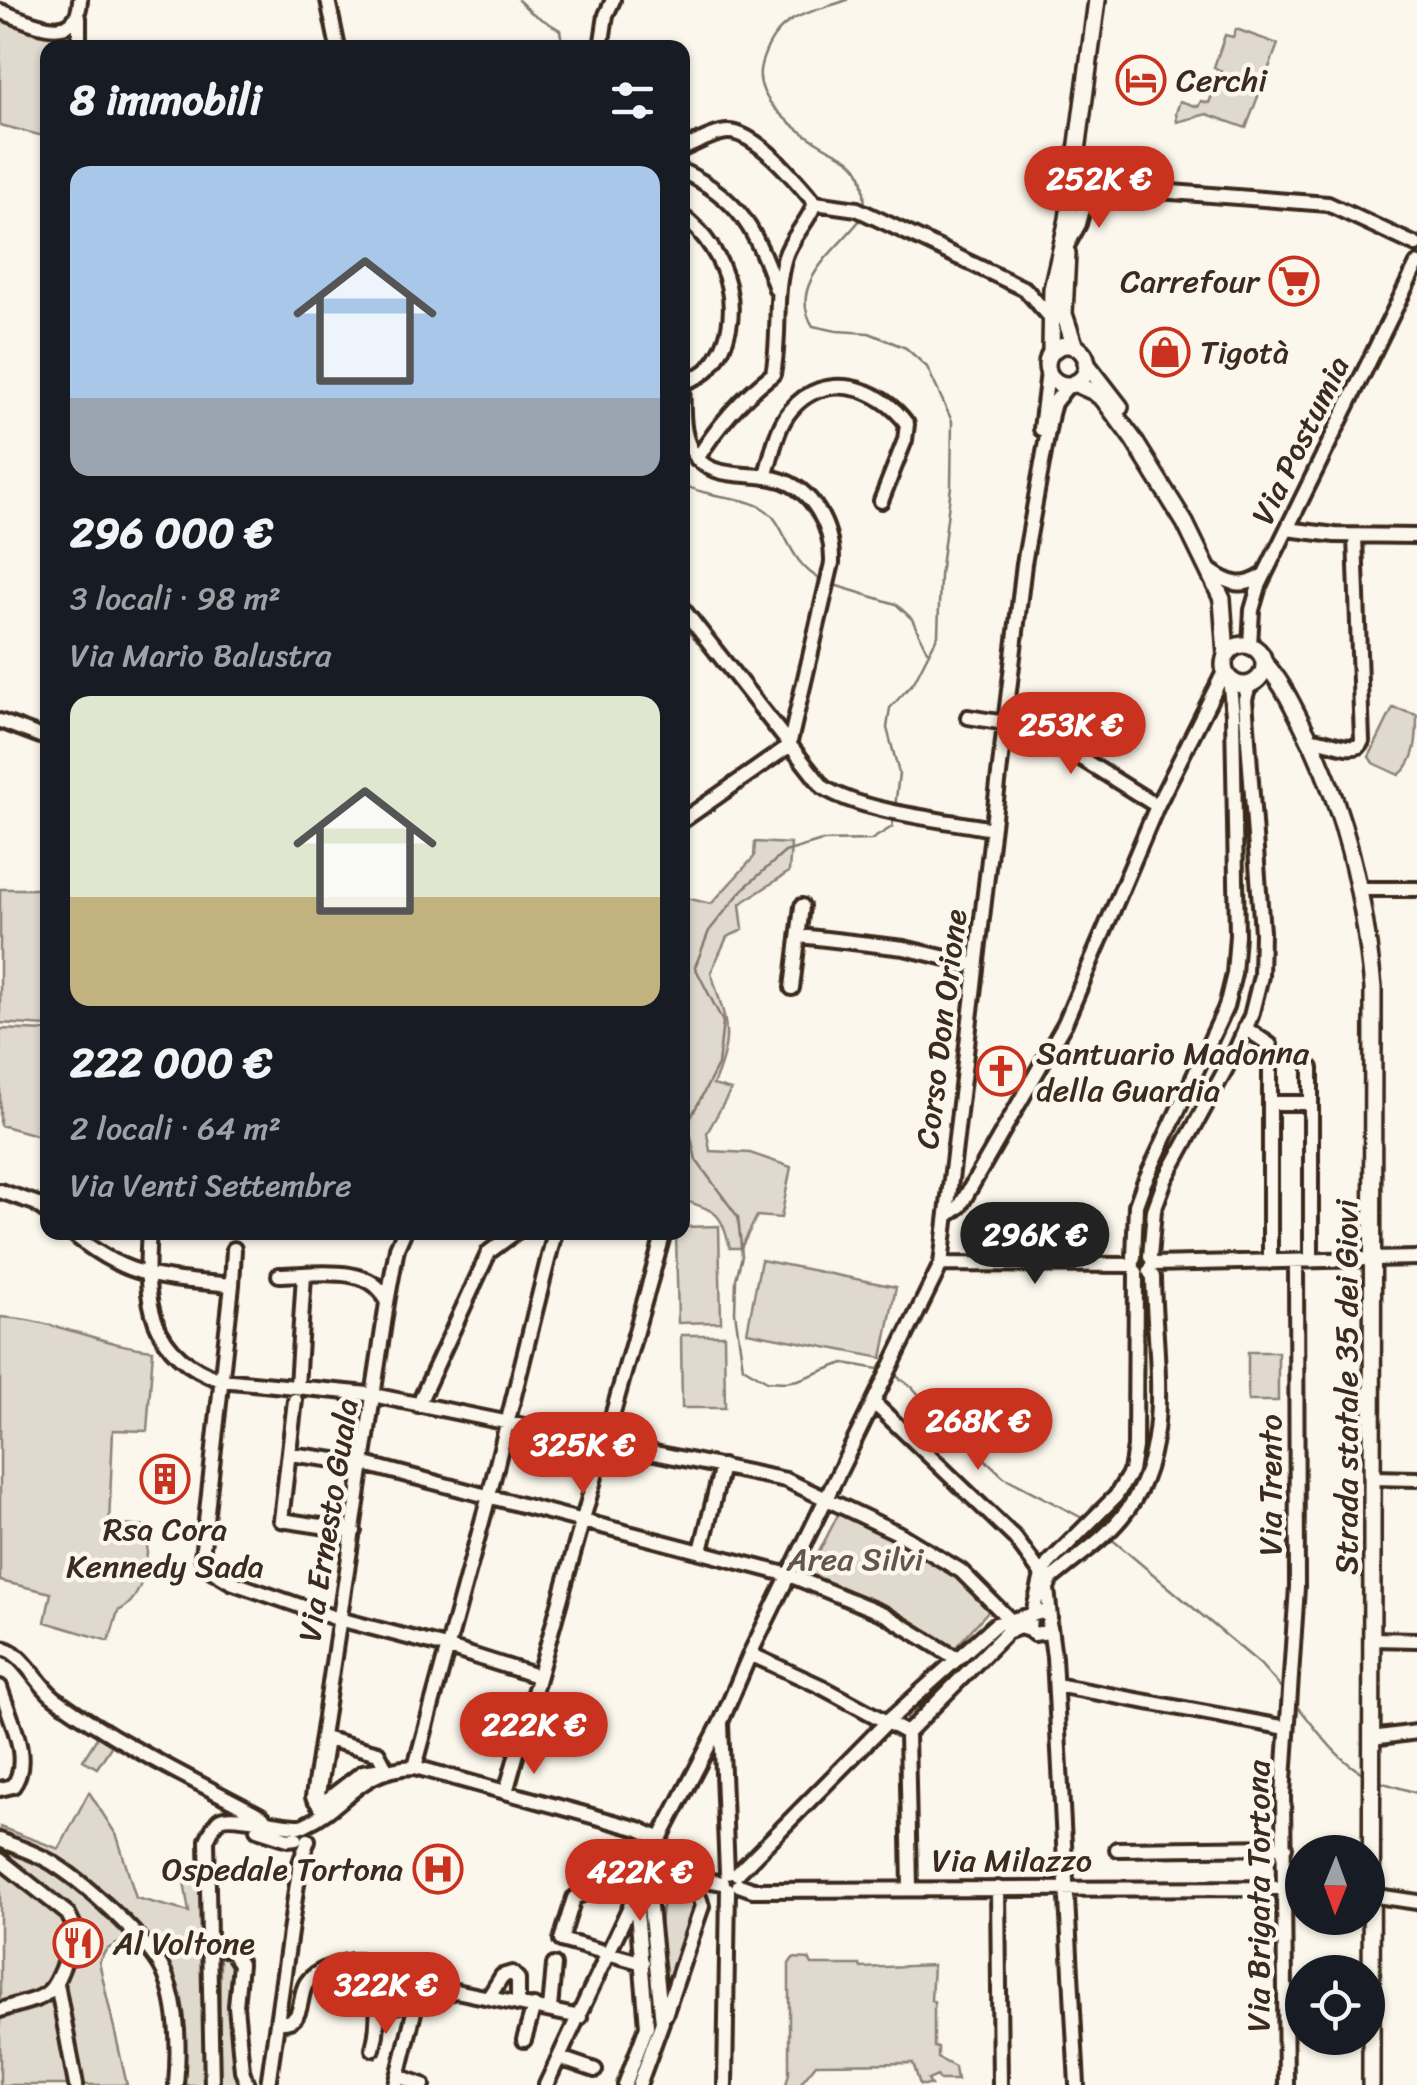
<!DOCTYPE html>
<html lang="it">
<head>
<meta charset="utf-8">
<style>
  :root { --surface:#171b24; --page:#20242c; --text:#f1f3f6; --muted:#9ea1a6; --accent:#c8321e }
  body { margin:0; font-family:Sriracha,sans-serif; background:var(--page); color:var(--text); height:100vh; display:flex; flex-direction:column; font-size:38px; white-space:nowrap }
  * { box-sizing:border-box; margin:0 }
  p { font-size:32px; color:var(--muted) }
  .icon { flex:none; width:55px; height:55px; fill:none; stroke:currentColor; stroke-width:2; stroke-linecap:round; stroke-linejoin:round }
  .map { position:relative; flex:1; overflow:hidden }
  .panel { position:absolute; left:40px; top:40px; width:650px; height:1200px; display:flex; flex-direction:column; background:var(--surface); border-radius:20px; box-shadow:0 2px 8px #0004 }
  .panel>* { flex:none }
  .needle { width:65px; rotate:181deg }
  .controls { position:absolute; left:1285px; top:1835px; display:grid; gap:20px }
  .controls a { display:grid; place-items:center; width:100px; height:100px; border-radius:50%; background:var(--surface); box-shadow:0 2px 8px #0004; font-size:50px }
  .price { position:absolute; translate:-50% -85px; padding:0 22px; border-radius:35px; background:var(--accent); color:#fff; font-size:32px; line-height:65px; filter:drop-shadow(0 2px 5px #0008) }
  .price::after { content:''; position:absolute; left:50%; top:60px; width:30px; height:22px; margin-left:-15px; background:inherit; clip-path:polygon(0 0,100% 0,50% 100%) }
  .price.current { background:#222; color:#fff }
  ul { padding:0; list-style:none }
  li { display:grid; align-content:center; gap:20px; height:530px; padding:0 30px }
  li span { display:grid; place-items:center; height:310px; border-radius:20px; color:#555 }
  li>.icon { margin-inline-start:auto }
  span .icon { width:180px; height:180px; fill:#fffc; stroke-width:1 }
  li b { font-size:42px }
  h2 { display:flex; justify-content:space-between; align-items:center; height:120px; padding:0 30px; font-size:42px }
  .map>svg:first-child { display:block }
  .green { fill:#dfd9ce; stroke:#8d8276; stroke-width:2.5 }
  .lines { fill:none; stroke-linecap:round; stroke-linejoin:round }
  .stream { stroke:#85796d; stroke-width:2.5 }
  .minor-casing { stroke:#3b2a1e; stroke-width:20 }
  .major-casing { stroke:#3b2a1e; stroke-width:22 }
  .minor { stroke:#fbf7ec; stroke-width:12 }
  .major { stroke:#fbf7ec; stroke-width:15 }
  .labels { text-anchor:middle; stroke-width:9; stroke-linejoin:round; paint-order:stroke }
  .poi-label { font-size:32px; fill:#3b2a1e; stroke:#fbf7ec; text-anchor:start }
  .street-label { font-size:32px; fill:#3b2a1e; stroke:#fbf7ec }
  .park-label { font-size:32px; fill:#64564a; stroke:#fbf7ec }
</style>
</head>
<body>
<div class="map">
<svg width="1417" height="2085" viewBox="0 0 1417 2085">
  <rect width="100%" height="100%" fill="#fbf7ec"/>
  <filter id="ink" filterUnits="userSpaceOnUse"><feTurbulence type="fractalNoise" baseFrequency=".01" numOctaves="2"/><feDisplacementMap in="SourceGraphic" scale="20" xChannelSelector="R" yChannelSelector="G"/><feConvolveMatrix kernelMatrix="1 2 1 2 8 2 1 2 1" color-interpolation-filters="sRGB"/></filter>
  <g filter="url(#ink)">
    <path class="green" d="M0 18 71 38V47L48 48 47 137 0 125Z
      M1236 29 1278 44 1246 128 1207 114 1177 122 1176 113 1180 101 1198 107 1201 101 1209 103 1221 71 1214 67 1225 35 1233 37Z
      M1393 708 1417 715C1417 737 1417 761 1399 775L1373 763 1369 757Z
      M755 842 791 844 789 872 740 904 743 930 727 937 711 972C726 1022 735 1034 713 1085L731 1090 707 1133 710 1151 750 1153 791 1167 781 1218 757 1216 741 1248H730C720 1211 718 1212 683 1200V897L711 904 754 857Z
      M0 889H47V1026L0 1023Z
      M0 1029 47 1031V1138L0 1125Z
      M719 1226 721 1322 678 1323 676 1233 682 1232 683 1227Z
      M761 1260 896 1287 882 1358 747 1332Z
      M0 1317C52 1319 101 1345 153 1350L147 1431 113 1430 109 1524 148 1527C148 1555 146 1599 118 1611L109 1641 45 1622 51 1593 0 1581Z
      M724 1335 725 1408H682L681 1335Z
      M1248 1352H1278V1401H1248Z
      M841 1509 957 1575 990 1609 954 1649 886 1610 806 1577Z
      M98 1736 112 1745 97 1768 83 1760Z
      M89 1792 117 1836 136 1898 189 1912 183 1875 198 1872 203 1918 206 2085H178C177 2053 180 2017 173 1985 164 1941 90 1874 50 1853 35 1845 16 1840 0 1834V1827L59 1849Z
      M0 1846C59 1869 86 1892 129 1937L106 1950 99 1962 127 2085H0Z
      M665 1883 693 1895 696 1908 666 1990 660 1924Z
      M220 1957H230L238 1966 233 2007 240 2085H219Z
      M793 1958 809 1959 812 1965H860L861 1968 933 1965 931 2000 934 2001V2047L938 2048V2058L955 2067 957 2080H940L937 2076 928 2080 931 2085H920L913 2063 816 2064 799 2085H786L789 2073V1964Z"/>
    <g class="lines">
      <path class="stream" d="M518 0 532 13 560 30 563 48
        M847 0C806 15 775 14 761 65 752 99 795 129 822 145 834 152 852 158 859 171 865 181 864 197 865 209
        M863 216C842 246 785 283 813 326L837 331 869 333 906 348 927 367 952 421 951 486 940 576 938 635 914 682 890 708 887 728 899 773 895 808
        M682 484C708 498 744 496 764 509 787 523 786 562 822 580
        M834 585 896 604 912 619 927 651
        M884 1370 844 1363 798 1380 785 1382 767 1381 743 1367 735 1312 736 1279 742 1256 738 1217 696 1160 688 1123 718 1065 723 1022 695 967 709 931 743 889 785 852 822 841 871 840 892 827 894 816
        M892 1373 913 1388 932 1410 1004 1477 1086 1520
        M1109 1537 1260 1664 1283 1690
        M1295 1703C1318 1730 1334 1758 1366 1775
        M1377 1781 1417 1793"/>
      <g class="minor-casing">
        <path id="minor" d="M328 0 338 48
          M0 11C28 21 78 48 80 0
          M79 48V17
          M601 48 606 15 613 0
          M682 149C695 144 715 132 728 132 757 132 797 182 815 203 808 223 791 237 785 257 773 296 781 335 773 374 741 398 718 425 697 459
          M1076 165 1089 178 1106 187
          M682 171C739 198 757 231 776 289
          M815 203 857 209 1025 289 1051 318
          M682 216C728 250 750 319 710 367 704 375 692 379 683 383
          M1067 246 1079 224 1087 194 1106 187 1328 204 1416 245
          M682 382C684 407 679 436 696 457 714 480 752 472 777 479 813 488 833 528 832 563L789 746 682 821
          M1041 429 1048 372
          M765 477C772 456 776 427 791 410 824 370 880 386 907 424L905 440 881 501
          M1287 529 1335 535 1417 536
          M1211 571C1229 584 1243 589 1262 576
          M682 608 823 787C861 812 945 820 992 829
          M1250 645 1252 610 1259 586 1417 264
          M1007 712 1157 806
          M968 717 1005 723
          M0 721 48 739
          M1310 739C1326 739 1344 751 1359 746L1362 741 1355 536
          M1360 889H1417
          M800 936 904 948 976 965
          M792 988 802 906
          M1245 1028 1270 1045V1262
          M1311 1068V1261
          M1270 1103H1311
          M0 1191 35 1203 48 1213
          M947 1216 960 1206 1065 1023 1157 806 1225 670
          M71 1232C127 1280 163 1278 232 1285L234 1249
          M149 1232C144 1300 148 1355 221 1380L368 1394 786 1480 898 1533 961 1571 1010 1620
          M1150 1257 1154 1210 1165 1180 1235 1052 1251 1016 1261 976 1262 932 1245 699 1249 685
          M1134 1258 1136 1205 1144 1183 1226 1007 1234 974 1237 935 1233 714 1229 678
          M941 1264 1133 1265
          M1152 1264 1417 1258
          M279 1275C310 1275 372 1263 386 1300
          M232 1285 202 1557 211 1570 231 1582 335 1618 446 1647 537 1676
          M297 1386 304 1275
          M295 1400 281 1520 354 1531
          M875 1404 1015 1538 1042 1575
          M418 1405 489 1252 516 1232
          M290 1454 365 1464 789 1575 884 1614 956 1658
          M1373 1478 1417 1479
          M701 1551 722 1466
          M1033 1613 1042 1575 1048 1564 1116 1496 1131 1471 1135 1447 1136 1272
          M1050 1618 1047 1588 1051 1579C1074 1559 1101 1542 1121 1518 1176 1454 1154 1355 1153 1277L1149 1271
          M1050 1627 1054 1657 1077 2085
          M1372 1639 1417 1640
          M0 1648C22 1649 37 1685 55 1698 120 1745 192 1779 263 1817
          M750 1654 820 1686 907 1733 910 1887
          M1056 1685 1287 1728
          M0 1687C9 1717 33 1759 13 1786L0 1789
          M721 1724 727 1873
          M907 1733 1007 1632 1020 1627 1029 1630
          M1372 1738 1417 1732
          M327 1739 378 1753 384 1764 376 1770 363 1772 323 1803 318 1794Z
          M415 1767 489 1496 555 1232
          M506 1792 664 1232
          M325 1813 313 1797 387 1303 397 1248 404 1232
          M304 1825C350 1804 357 1769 415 1767L639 1829 656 1837
          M257 1829 288 1839 296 1838
          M0 1840C19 1848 40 1854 57 1866 85 1884 156 1946 166 1977 179 2011 179 2049 176 2085
          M654 1844 656 1837H661L721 1722 750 1654 941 1264 1024 564 1051 414 1054 403 1069 384
          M1117 1849 1285 1847
          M659 1856C673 1872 702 1880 723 1883
          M0 1860 68 1914 76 1930
          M656 1870C675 1878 697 1883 702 1906L665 2015
          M737 1874 888 1721 996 1624 1043 1612 1050 1618 1047 1632 1034 1634 1029 1630 1030 1615
          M739 1885 753 1890 1286 1888
          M998 1888 1000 2085
          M635 1894C613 1890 594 1887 574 1898L561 1940 643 1963
          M1370 1895 1417 1902
          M211 1947 231 1950 240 1964 236 2006 242 2070 247 2085
          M57 1984 76 2085
          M489 1997 502 1976 512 1973 518 1979V2003
          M550 2009 554 1965
          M0 2010C49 1994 50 2003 69 1950
          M378 2010 456 1991 580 2017
          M277 2022C306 2025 297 2000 306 1984 314 1970 349 1958 364 1962 380 1986 380 2022 373 2049
          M524 2040 534 2006
          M560 2058 595 2070
          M398 2076 423 2085
          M212 2085 207 1840C210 1834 214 1824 219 1820 230 1811 281 1827 299 1826
          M268 2085 300 1863 308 1840
          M396 2085 417 2000
          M546 2085 647 1870 654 1844
          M625 2085 647 2026 636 1900
          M639 2085 662 2022 649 1897 657 1864
          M725 2085 728 1889
          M1286 2085 1283 1795 1297 1587 1296 1261"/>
      </g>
      <g class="major-casing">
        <path id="major" d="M1067 253 1064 314 1075 347
          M1047 365a20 20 0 1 1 40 0a20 20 0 1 1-40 0Z
          M1051 352 1052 289 1068 219 1097 0
          M1086 363 1120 407
          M1074 383 1094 392 1104 400 1133 439 1185 523 1222 599 1226 655
          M1224 665a20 20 0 1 1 40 0a20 20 0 1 1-40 0Z
          M1265 664C1282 682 1290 701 1301 722 1345 806 1364 895 1373 988L1371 2085"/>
      </g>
      <use href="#minor" class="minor"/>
      <use href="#major" class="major"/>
    </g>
  </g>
  <defs>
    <g id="hotel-ring" transform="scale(2.5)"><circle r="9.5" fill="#fbf7ec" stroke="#c8321e" stroke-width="1.5"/><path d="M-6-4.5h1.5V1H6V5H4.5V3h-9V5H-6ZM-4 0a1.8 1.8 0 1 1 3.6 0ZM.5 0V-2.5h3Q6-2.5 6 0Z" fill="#c8321e"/></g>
    <g id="supermarket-ring" transform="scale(2.5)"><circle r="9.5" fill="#fbf7ec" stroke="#c8321e" stroke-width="1.5"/><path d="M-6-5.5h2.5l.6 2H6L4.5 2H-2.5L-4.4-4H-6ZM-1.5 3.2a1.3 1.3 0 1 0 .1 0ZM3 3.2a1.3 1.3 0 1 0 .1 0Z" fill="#c8321e"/></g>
    <g id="shop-ring" transform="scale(2.5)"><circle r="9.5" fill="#fbf7ec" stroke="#c8321e" stroke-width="1.5"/><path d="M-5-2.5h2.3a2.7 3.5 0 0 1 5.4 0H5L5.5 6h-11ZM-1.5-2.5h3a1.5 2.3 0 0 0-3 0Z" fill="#c8321e"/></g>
    <g id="church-ring" transform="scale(2.5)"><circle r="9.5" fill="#fbf7ec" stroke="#c8321e" stroke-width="1.5"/><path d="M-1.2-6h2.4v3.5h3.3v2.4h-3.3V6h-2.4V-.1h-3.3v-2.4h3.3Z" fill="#c8321e"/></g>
    <g id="building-ring" transform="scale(2.5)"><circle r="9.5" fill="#fbf7ec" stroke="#c8321e" stroke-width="1.5"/><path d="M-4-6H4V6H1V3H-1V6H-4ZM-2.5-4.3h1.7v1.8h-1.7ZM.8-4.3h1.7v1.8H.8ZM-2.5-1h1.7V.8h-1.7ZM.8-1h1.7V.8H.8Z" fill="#c8321e"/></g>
    <g id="hospital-ring" transform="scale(2.5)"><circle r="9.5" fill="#fbf7ec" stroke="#c8321e" stroke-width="1.5"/><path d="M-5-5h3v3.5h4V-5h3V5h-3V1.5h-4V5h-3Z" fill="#c8321e"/></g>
    <g id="restaurant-ring" transform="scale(2.5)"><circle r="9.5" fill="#fbf7ec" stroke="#c8321e" stroke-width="1.5"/><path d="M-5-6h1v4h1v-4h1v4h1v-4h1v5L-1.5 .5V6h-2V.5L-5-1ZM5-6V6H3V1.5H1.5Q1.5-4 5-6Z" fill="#c8321e"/></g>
  </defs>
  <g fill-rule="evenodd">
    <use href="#hotel-ring" x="1141" y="80"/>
    <use href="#supermarket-ring" x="1294" y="281"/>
    <use href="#shop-ring" x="1165" y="352"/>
    <use href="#church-ring" x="1001" y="1071"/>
    <use href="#building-ring" x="165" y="1479"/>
    <use href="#hospital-ring" x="438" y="1869"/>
    <use href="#restaurant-ring" x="78" y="1943"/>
  </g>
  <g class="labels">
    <g class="poi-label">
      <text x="1176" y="91">Cerchi</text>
      <text x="1259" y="292" text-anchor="end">Carrefour</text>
      <text x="1200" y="363">Tigotà</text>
      <text x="1036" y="1064">Santuario Madonna<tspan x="1036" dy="37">della Guardia</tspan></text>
      <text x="165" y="1540" text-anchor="middle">Rsa Cora<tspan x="165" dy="37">Kennedy Sada</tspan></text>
      <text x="403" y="1880" text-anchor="end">Ospedale Tortona</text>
      <text x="113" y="1954">Al Voltone</text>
    </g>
    <g class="street-label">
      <text transform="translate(1300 440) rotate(-64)" y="11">Via Postumia</text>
      <text transform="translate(941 1029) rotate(-83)" y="11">Corso Don Orione</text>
      <text transform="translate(1346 1387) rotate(-90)" y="11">Strada statale 35 dei Giovi</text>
      <text transform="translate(1270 1485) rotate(-90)" y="11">Via Trento</text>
      <text transform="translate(328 1520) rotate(-81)" y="11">Via Ernesto Guala</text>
      <text x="1012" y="1871">Via Milazzo</text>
      <text transform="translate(1258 1896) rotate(-90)" y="11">Via Brigata Tortona</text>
    </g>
    <g class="park-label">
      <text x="855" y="1570">Area Silvi</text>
    </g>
  </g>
</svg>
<div class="controls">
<a><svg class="needle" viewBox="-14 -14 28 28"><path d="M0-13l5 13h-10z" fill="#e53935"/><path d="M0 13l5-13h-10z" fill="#9ea1a6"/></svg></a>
<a><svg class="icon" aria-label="locate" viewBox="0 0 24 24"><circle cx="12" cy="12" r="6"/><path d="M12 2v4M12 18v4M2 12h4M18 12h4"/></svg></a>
</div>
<b class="price" style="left:1099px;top:231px">252K €</b>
<b class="price" style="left:1071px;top:777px">253K €</b>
<b class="price current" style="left:1035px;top:1287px">296K €</b>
<b class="price" style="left:978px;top:1473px">268K €</b>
<b class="price" style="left:583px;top:1497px">325K €</b>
<b class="price" style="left:534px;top:1777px">222K €</b>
<b class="price" style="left:640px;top:1924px">422K €</b>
<b class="price" style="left:386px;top:2037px">322K €</b>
<section class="panel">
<h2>8 immobili<svg class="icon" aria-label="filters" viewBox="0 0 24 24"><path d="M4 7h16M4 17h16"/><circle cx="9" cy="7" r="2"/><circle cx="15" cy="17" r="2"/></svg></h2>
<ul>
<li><span style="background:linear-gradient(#a9c7e8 75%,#9aa5b1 0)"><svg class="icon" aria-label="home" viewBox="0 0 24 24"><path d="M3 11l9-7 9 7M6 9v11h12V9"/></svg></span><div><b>296 000 €</b><p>3 locali · 98 m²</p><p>Via Mario Balustra</p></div></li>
<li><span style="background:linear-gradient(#dfe7d0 65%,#c2b280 0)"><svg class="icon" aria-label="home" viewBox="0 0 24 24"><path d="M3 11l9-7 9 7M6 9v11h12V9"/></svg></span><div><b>222 000 €</b><p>2 locali · 64 m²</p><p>Via Venti Settembre</p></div></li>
</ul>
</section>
</div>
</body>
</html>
